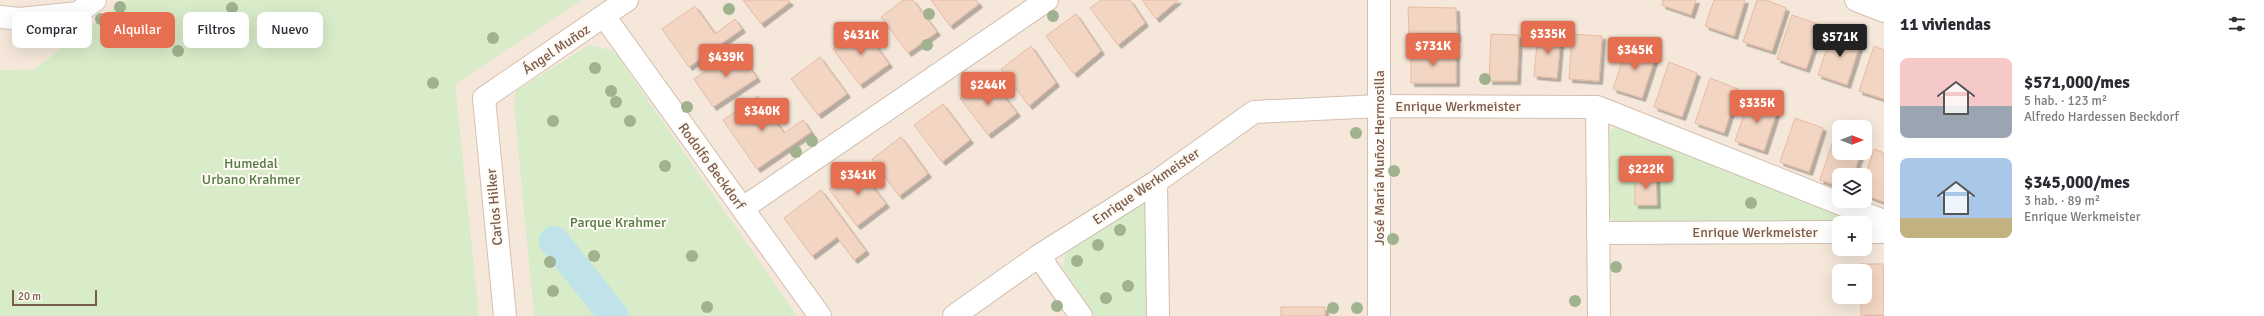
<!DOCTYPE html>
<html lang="es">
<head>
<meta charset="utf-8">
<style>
  :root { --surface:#fff; --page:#f7f7f7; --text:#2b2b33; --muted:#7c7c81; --accent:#e76f51 }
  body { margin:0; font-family:Signika,sans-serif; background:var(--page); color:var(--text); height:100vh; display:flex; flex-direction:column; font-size:15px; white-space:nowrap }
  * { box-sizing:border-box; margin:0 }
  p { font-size:13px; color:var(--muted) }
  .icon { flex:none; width:22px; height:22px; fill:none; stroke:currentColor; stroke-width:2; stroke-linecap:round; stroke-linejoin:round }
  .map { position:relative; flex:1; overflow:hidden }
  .details { display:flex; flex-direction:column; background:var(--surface); width:380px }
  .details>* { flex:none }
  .banner { position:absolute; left:12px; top:12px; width:380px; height:36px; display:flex; gap:8px }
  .needle { width:26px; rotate:90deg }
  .tools { position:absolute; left:1832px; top:120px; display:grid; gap:8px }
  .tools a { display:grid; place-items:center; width:40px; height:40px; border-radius:8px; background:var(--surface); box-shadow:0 4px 16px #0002; font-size:20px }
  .scale { position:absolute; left:12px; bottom:10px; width:85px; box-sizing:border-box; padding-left:4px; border:2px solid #7a5c4d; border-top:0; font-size:11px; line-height:14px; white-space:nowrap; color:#7a5c4d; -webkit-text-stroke:3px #fffaf3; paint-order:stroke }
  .price { position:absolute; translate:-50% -34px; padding:0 9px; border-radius:4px; background:var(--accent); color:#fff; font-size:13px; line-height:26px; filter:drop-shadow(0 1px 2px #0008) }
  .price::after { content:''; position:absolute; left:50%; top:24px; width:12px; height:9px; margin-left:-6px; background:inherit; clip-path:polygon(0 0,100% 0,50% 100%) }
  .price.on { background:#222; color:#fff }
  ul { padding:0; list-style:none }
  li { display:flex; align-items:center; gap:12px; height:100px; padding:0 16px }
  li span { display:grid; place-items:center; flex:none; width:112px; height:80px; border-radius:8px; color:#555 }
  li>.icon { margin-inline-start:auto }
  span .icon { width:48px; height:48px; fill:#fffc; stroke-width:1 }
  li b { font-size:17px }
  h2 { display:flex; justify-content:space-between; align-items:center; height:48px; padding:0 16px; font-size:17px }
  .tag { padding:0 14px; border-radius:8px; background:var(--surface); box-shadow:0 4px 16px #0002; font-size:14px; line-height:36px }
  .tag.on { background:var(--accent); color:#fff }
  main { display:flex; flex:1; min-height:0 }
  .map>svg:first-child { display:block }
  .residential { fill:#f5e8da; fill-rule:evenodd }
  .green { fill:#d8ecc9 }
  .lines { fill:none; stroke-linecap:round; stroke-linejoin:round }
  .canal { stroke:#bfe3e8; stroke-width:30 }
  .building { fill:#f3d5c3; stroke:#e6bba3; filter:url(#shadow) }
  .street-casing { stroke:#d1beb0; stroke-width:24 }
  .secondary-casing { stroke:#d6c0b0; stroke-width:24 }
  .street { stroke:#fff; stroke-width:22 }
  .secondary { stroke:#fff; stroke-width:22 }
  .tree { fill:#a0b28e }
  .labels { text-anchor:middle; stroke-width:4; stroke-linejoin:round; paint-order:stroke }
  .street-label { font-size:14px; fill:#7a5c4d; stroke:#fffaf3 }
  .park-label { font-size:14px; fill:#537a41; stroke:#fffaf3 }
</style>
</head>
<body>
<main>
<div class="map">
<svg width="1884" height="316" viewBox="0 0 1884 316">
  <defs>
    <filter id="shadow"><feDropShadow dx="3.5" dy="3.5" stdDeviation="0" flood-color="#0004"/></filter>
  </defs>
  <rect width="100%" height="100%" fill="#fdf6ec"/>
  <path class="residential" d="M0 0H1884V316H0ZM1839 127H1865V153H1839ZM1839 175H1865V201H1839ZM1839 223H1865V249H1839ZM1839 271H1865V297H1839Z"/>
  <path class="green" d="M125 0H581L455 84 479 316H0V70H33Z
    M589 45 614 51 797 316H534L514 105 516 91Z
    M1616 126 1843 215 1841 223 1618 225 1607 214 1604 137Z
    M1139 198 1146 203 1149 316H1095L1063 268 1066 248Z"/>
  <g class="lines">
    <path class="canal" d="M554 241 614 316"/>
  </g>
  <path class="building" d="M743 0H788L790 2 761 24Z
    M903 0H913L937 32 908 53 881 17Z
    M931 0H976L979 4 950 26Z
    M1101 0H1130L1145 23 1118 45 1090 8Z
    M1142 0H1178L1156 19Z
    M1663 0H1696L1691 15 1662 5Z
    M1714 0H1745L1734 36 1705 26Z
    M1757 0H1766L1786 8 1772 51 1743 42Z
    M695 6 715 34 735 19 742 29 689 67 662 29Z
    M1408 7 1456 8 1457 38 1409 36Z
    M1076 14 1101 51 1074 74 1046 36Z
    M1792 15 1821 25 1806 69 1777 59Z
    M862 27 889 64 860 85 833 49Z
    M1833 30 1861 41 1847 85 1818 75Z
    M1538 32 1561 34 1557 78 1534 76Z
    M1491 34 1519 35 1517 81H1489Z
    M1572 34 1602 36 1599 81 1569 79Z
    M1628 44 1656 55 1642 98 1613 89Z
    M1031 46 1056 83 1029 106 1001 69Z
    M1874 46 1884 50V99L1859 91Z
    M738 50 757 78 713 107 694 79Z
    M1411 51 1456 53V83H1411Z
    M820 57 847 94 818 115 791 79Z
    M1669 62 1697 73 1682 117 1654 107Z
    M989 76 1017 113 988 135 960 98Z
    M1710 78 1738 89 1724 133 1695 123Z
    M758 96 784 133 803 120 811 132 757 169 723 120Z
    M1750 97 1778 108 1764 151 1735 141Z
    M943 104 970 140 942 162 914 125Z
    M1795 118 1823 128 1809 172 1780 162Z
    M1835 135 1839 137V153H1861L1853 175H1839V186L1820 180Z
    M901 137 928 174 899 196 872 159Z
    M1874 149 1884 153V202L1865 195V176Z
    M858 167 886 204 857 226 829 189Z
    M1635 174H1656L1657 205H1635Z
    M821 190 866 251 854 260 837 237 812 256 784 218Z
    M1860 264H1883L1884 315H1861V297H1865V271H1860Z
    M1281 307H1325V316H1281Z"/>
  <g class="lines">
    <g class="street-casing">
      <path id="street" d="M1856 0 1884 11
        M604 16 820 316
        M1597 107 1599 316
        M1156 182 1158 316
        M743 208 1047 0
        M1865 232H1884
        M1598 233 1839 232
        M1040 255 1047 268 1081 316
        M954 316 1040 255 1156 182 1254 112 1379 106 1597 107 1884 221"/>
    </g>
    <g class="secondary-casing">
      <path id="secondary" d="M0 17 19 19 78 13 95 0
        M505 316 484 98 627 0
        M1379 316V0"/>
    </g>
    <use href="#street" class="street"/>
    <use href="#secondary" class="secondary"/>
  </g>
  <g class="tree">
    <circle cx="120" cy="7" r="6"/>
    <circle cx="232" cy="8" r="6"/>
    <circle cx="729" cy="9" r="6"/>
    <circle cx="929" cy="14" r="6"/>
    <circle cx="1053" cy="16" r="6"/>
    <circle cx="101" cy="19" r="6"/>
    <circle cx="82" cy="28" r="6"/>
    <circle cx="43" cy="37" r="6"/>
    <circle cx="21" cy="38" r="6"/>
    <circle cx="493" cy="38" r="6"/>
    <circle cx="927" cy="45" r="6"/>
    <circle cx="178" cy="51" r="6"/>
    <circle cx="595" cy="68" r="6"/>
    <circle cx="1485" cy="79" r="6"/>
    <circle cx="433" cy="83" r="6"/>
    <circle cx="611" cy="91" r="6"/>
    <circle cx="616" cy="102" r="6"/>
    <circle cx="687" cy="107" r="6"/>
    <circle cx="553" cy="121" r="6"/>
    <circle cx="630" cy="121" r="6"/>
    <circle cx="1356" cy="133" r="6"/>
    <circle cx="812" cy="141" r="6"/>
    <circle cx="796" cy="152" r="6"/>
    <circle cx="665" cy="166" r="6"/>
    <circle cx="1394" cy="171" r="6"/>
    <circle cx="1751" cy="203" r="6"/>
    <circle cx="1120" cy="230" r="6"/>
    <circle cx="1393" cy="239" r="6"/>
    <circle cx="1098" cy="245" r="6"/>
    <circle cx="594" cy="256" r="6"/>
    <circle cx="692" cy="256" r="6"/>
    <circle cx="1077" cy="261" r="6"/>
    <circle cx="550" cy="262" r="6"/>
    <circle cx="1616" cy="267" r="6"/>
    <circle cx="1128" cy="286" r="6"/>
    <circle cx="553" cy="291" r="6"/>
    <circle cx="1106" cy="298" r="6"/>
    <circle cx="1575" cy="301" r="6"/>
    <circle cx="1057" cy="306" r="6"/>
    <circle cx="707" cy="307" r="6"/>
    <circle cx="1333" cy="308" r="6"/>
    <circle cx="1357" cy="308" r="6"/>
  </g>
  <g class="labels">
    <g class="street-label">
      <text transform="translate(556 49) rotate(-34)" y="5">Ángel Muñoz</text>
      <text x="1458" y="111">Enrique Werkmeister</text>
      <text transform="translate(1379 158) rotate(-90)" y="5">José María Muñoz Hermosilla</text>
      <text transform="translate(712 166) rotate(54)" y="5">Rodolfo Beckdorf</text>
      <text transform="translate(1146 186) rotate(-34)" y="5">Enrique Werkmeister</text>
      <text transform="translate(494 207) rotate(-95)" y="5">Carlos Hilker</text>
      <text x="1755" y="237">Enrique Werkmeister</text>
    </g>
    <g class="park-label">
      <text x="251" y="168">Humedal<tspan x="251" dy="16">Urbano Krahmer</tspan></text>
      <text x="618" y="227">Parque Krahmer</text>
    </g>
  </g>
</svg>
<div class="tools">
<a><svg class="needle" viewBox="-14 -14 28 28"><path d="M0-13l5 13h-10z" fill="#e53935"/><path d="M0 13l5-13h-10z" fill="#7c7c81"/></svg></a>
<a><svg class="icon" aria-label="layers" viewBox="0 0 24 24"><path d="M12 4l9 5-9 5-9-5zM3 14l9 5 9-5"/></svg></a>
<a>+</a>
<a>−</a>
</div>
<div class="scale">20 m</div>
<b class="price" style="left:1548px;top:55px">$335K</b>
<b class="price" style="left:861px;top:56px">$431K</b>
<b class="price on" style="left:1840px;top:58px">$571K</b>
<b class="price" style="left:1433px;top:67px">$731K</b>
<b class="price" style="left:1635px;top:71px">$345K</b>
<b class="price" style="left:726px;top:78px">$439K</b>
<b class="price" style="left:988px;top:106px">$244K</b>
<b class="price" style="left:1757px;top:124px">$335K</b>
<b class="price" style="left:762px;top:132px">$340K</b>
<b class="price" style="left:1646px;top:190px">$222K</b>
<b class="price" style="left:858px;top:196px">$341K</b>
<div class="banner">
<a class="tag">Comprar</a>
<a class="tag on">Alquilar</a>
<a class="tag">Filtros</a>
<a class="tag">Nuevo</a>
</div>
</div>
<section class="details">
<h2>11 viviendas<svg class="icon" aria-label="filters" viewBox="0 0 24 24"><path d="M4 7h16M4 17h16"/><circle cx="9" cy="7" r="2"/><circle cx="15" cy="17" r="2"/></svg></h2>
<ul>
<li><span style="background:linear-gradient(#f6c9c9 60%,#9aa5b1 0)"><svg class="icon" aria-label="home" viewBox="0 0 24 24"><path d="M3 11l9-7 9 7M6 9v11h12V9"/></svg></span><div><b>$571,000/mes</b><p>5 hab. · 123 m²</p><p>Alfredo Hardessen Beckdorf</p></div></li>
<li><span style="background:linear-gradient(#a9c7e8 75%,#c2b280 0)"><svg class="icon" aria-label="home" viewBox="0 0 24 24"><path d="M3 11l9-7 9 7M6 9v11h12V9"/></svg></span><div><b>$345,000/mes</b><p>3 hab. · 89 m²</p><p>Enrique Werkmeister</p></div></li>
</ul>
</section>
</main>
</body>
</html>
